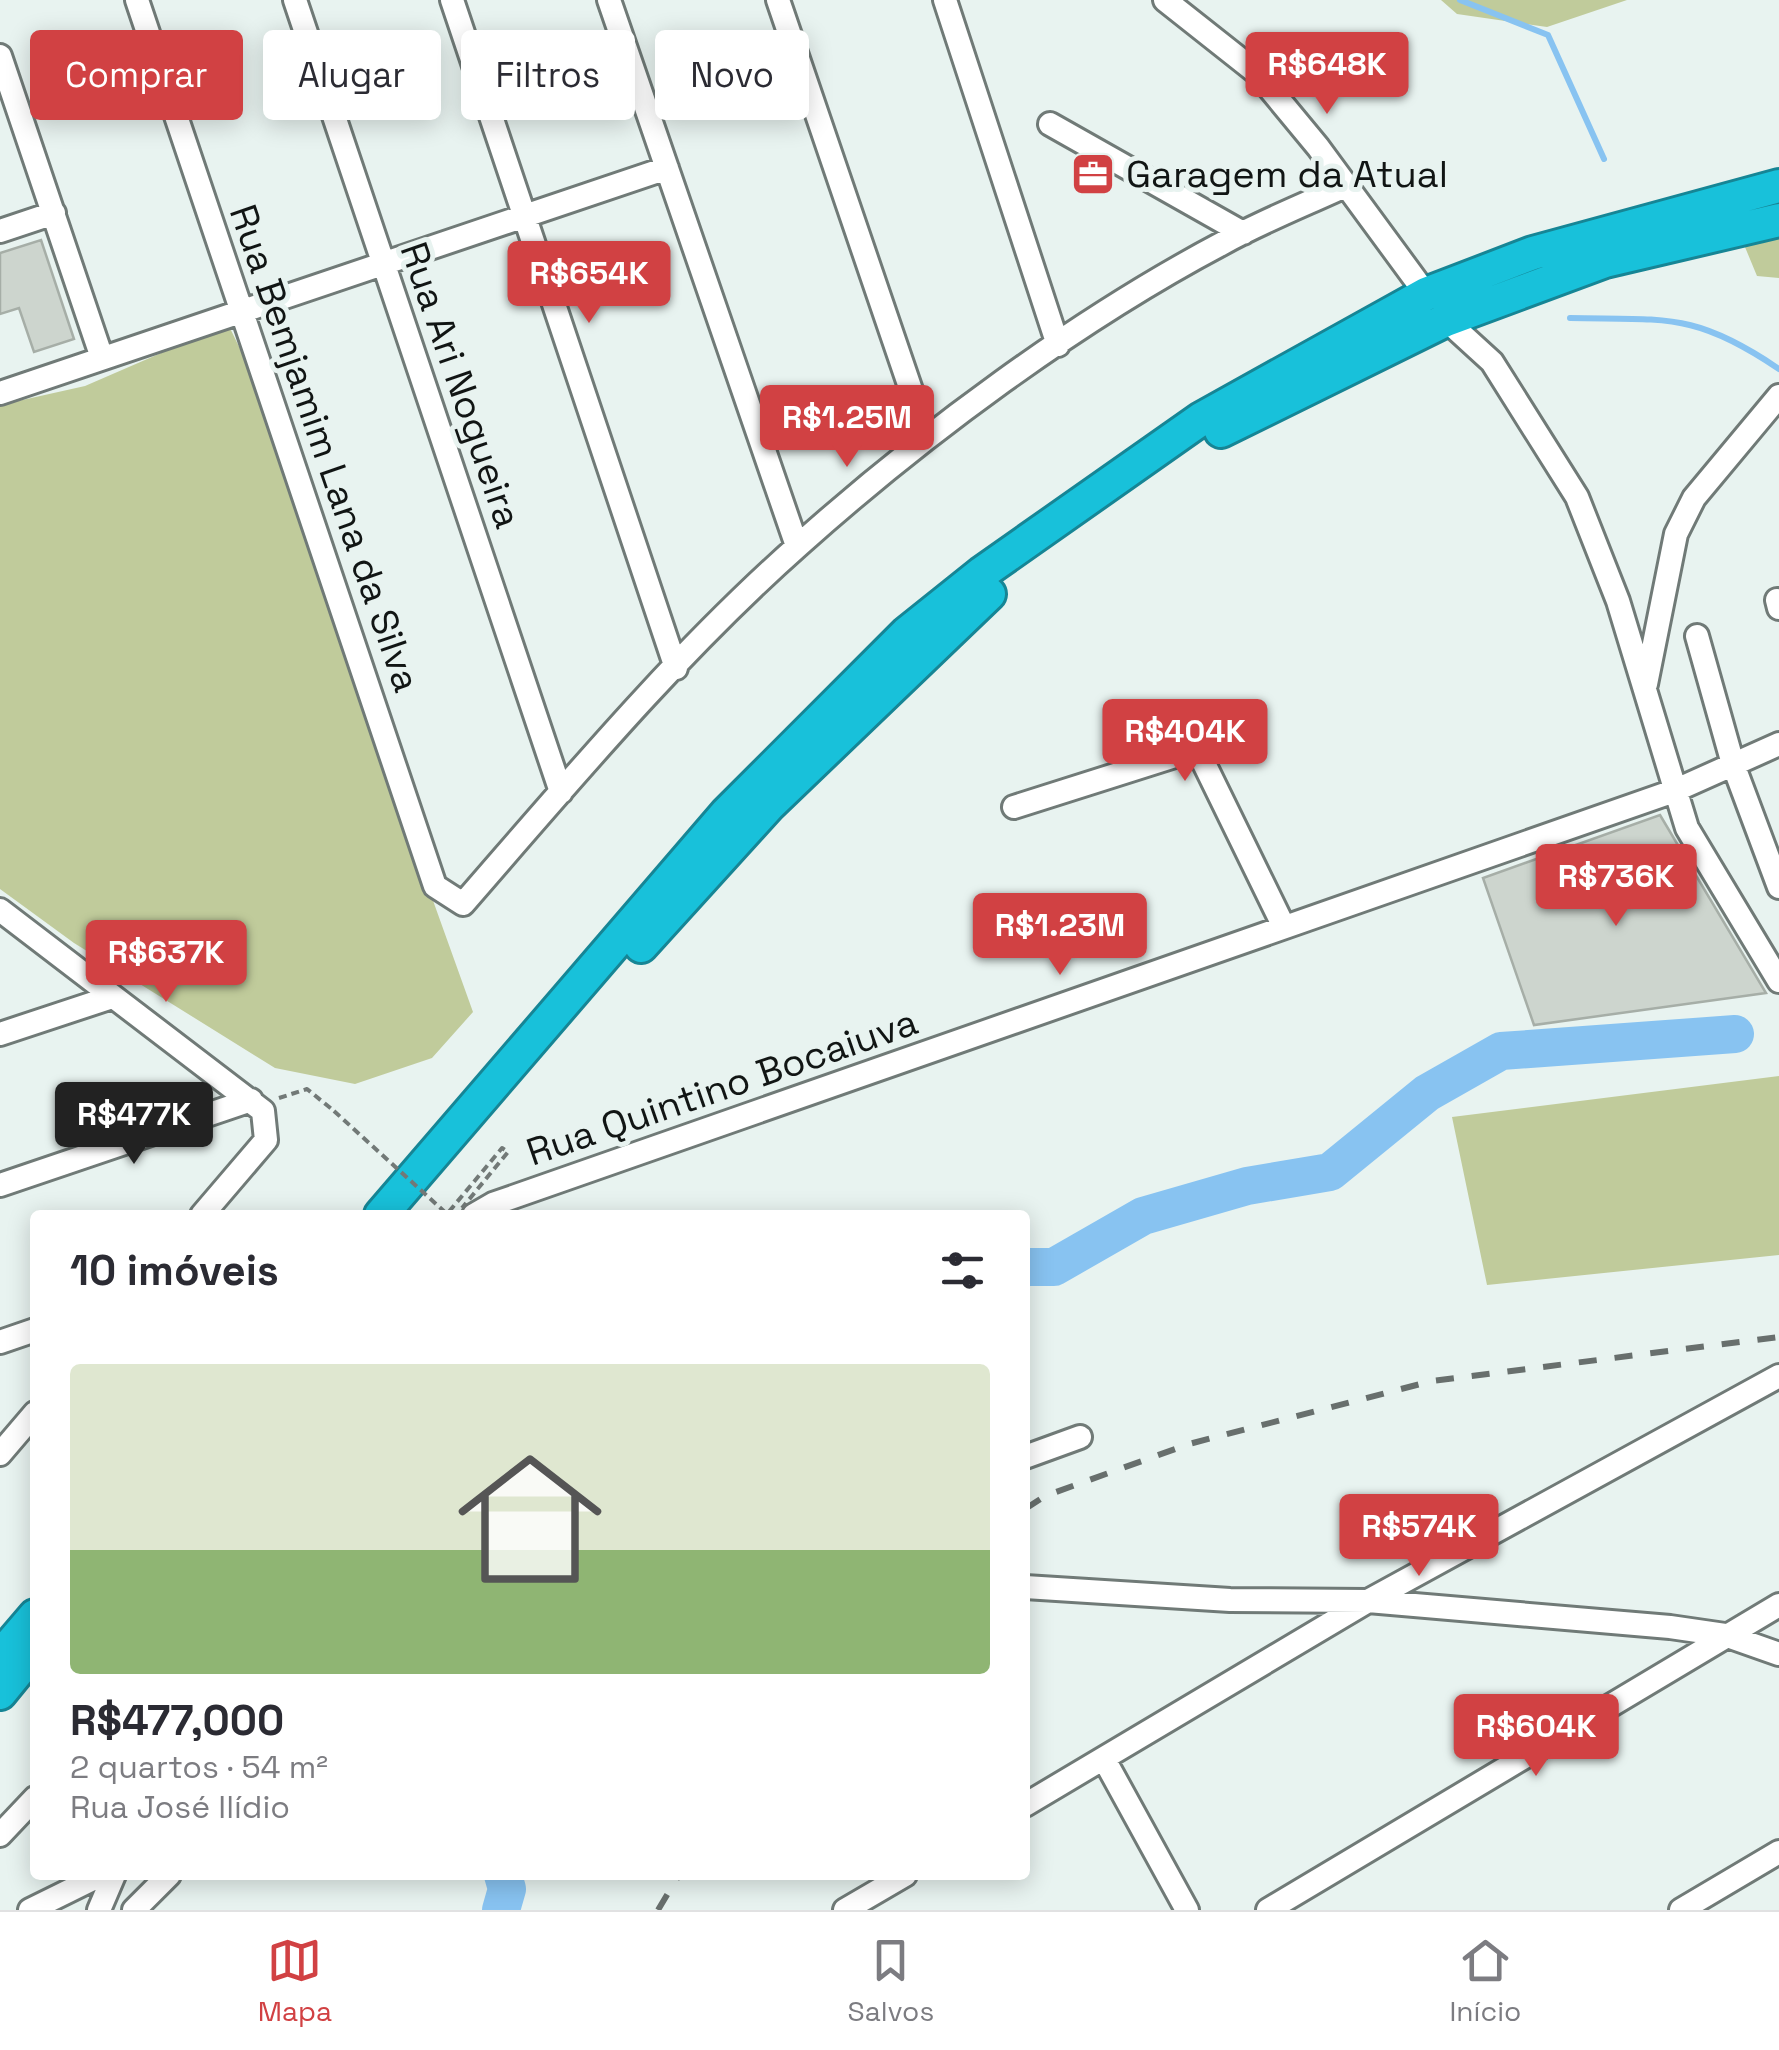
<!DOCTYPE html>
<html lang="pt">
<head>
<meta charset="utf-8">
<style>
  :root { --surface:#fff; --page:#f7f7f7; --text:#2b2b33; --muted:#7c7c81; --line:#e1e1e2; --accent:#d14143 }
  body { margin:0; font-family:"Space Grotesk",sans-serif; background:var(--page); color:var(--text); height:100vh; display:flex; flex-direction:column; font-size:38px; white-space:nowrap }
  * { box-sizing:border-box; margin:0 }
  p { font-size:32px; color:var(--muted) }
  .icon { flex:none; width:55px; height:55px; fill:none; stroke:currentColor; stroke-width:2; stroke-linecap:round; stroke-linejoin:round }
  .map { position:relative; flex:1; overflow:hidden }
  .drawer { position:absolute; left:30px; top:1210px; width:1000px; height:670px; display:flex; flex-direction:column; background:var(--surface); border-radius:10px; box-shadow:0 5px 25px #0003 }
  .drawer>* { flex:none }
  .guide { position:absolute; left:30px; top:30px; width:1000px; height:90px; display:flex; gap:20px }
  .price { position:absolute; translate:-50% -85px; padding:0 22px; border-radius:10px; background:var(--accent); color:#fff; font-size:32px; line-height:65px; filter:drop-shadow(0 2px 5px #0008) }
  .price::after { content:''; position:absolute; left:50%; top:60px; width:30px; height:22px; margin-left:-15px; background:inherit; clip-path:polygon(0 0,100% 0,50% 100%) }
  .price.active { background:#222; color:#fff }
  ul { padding:0; list-style:none }
  li { display:grid; align-content:center; gap:20px; height:530px; padding:0 40px }
  li+li { border-top:2px solid var(--line) }
  li span { display:grid; place-items:center; height:310px; border-radius:10px; color:#555 }
  li>.icon { margin-inline-start:auto }
  span .icon { width:180px; height:180px; fill:#fffc; stroke-width:1 }
  li b { font-size:42px }
  h2 { display:flex; justify-content:space-between; align-items:center; height:120px; padding:0 40px; font-size:42px }
  .chip { padding:0 35px; border-radius:10px; background:var(--surface); box-shadow:0 5px 25px #0003; font-size:35px; line-height:90px }
  .chip.active { background:var(--accent); color:#fff }
  .tab-bar { display:flex; justify-content:space-around; align-items:center; height:140px; border-top:2px solid var(--line); background:var(--surface); font-size:28px; color:var(--muted) }
  .tab-bar a { display:grid; justify-items:center; gap:5px }
  .tab-bar .active { color:var(--accent) }
  .map>svg:first-child { display:block }
  .green { fill:#c0cb9b }
  .lines { fill:none; stroke-linecap:round; stroke-linejoin:round }
  .stream { stroke:#88c3f1; stroke-width:6 }
  .river { stroke:#88c3f1; stroke-width:38 }
  .building { fill:#cdd5ce; stroke:#a6aea7; stroke-width:2.5 }
  .minor-casing { stroke:#707a77; stroke-width:28 }
  .highway-casing { stroke:#168595; stroke-width:38 }
  .path { stroke:#727977; stroke-width:4; stroke-dasharray:8 5; stroke-linecap:butt }
  .minor { stroke:#fff; stroke-width:22 }
  .highway { stroke:#18c1da; stroke-width:32 }
  .rail { stroke:#686f6d; stroke-width:6; stroke-dasharray:18 18; stroke-linecap:butt }
  .path-bridge { stroke:#727977; stroke-width:4; stroke-dasharray:8 5; stroke-linecap:butt }
  .labels { text-anchor:middle; stroke-width:10; stroke-linejoin:round; paint-order:stroke }
  .poi-label { font-size:38px; fill:#111514; stroke:#e8f3f0; text-anchor:start }
  .street-label { font-size:38px; fill:#111514; stroke:#e8f3f0 }
</style>
</head>
<body>
<div class="map">
<svg width="1779" height="1910" viewBox="0 0 1779 1910">
  <rect width="100%" height="100%" fill="#e8f3f0"/>
  <path class="green" d="M1441 0H1627L1547 27 1457 14Z
    M1779 232V278L1757 276 1740 235Z
    M228 324 261 392 337 633 473 1012 432 1058 355 1084 275 1068 74 943 0 889V405L85 386Z
    M1779 1076V1255L1487 1285 1452 1117Z"/>
  <g class="lines">
    <path class="stream" d="M1460 0 1548 35 1604 159
      M1570 318C1667 320 1695 312 1779 369"/>
    <path class="river" d="M1025 1267H1054L1143 1216 1247 1186 1330 1172 1427 1093 1501 1051 1735 1034
      M501 1910 507 1889 503 1875"/>
  </g>
  <path class="building" d="M41 240 74 339 34 352 19 308 0 314V253Z
    M1660 815 1766 993 1534 1025 1483 878Z"/>
  <g class="lines">
    <g class="minor-casing">
      <path id="minor" d="M137 0 435 886 463 904C570 781 677 653 799 545 922 435 1077 320 1223 243 1263 221 1306 204 1347 185
        M295 0 561 792
        M452 0 676 668
        M609 0 797 546
        M778 0 927 437
        M945 0 1058 345
        M1165 0 1256 72 1318 147 1426 294
        M0 56 102 358
        M1050 124 1243 233
        M0 231 54 213
        M1446 320 1492 362 1577 497 1618 601 1687 828 1779 981
        M0 393 667 168
        M1777 600 1779 608
        M1697 636 1733 764 1779 887
        M1646 684 1676 534 1694 498 1779 396
        M1014 807 1197 749 1284 927
        M0 910 263 1111 266 1140 202 1215
        M0 1034 112 997
        M0 1185 251 1100
        M474 1215 493 1204 1674 791 1779 744
        M0 1342 35 1330
        M0 1454 35 1413
        M1025 1457 1080 1437
        M1025 1587 1230 1600 1368 1601 1670 1627 1725 1635 1779 1654
        M1104 1759 1187 1910
        M1025 1805 1368 1601 1779 1376
        M0 1835 35 1798
        M30 1910 101 1875
        M99 1910 114 1875
        M134 1910 169 1875
        M845 1910 905 1875
        M1268 1910 1779 1605
        M1681 1910 1779 1852"/>
    </g>
    <g class="highway-casing">
      <path id="highway" d="M1221 431 1446 320 1605 261 1779 220
        M641 946 769 805 989 594
        M381 1215 727 813 907 633 982 573 1201 419 1426 294 1533 253 1779 186
        M0 1657 35 1616
        M0 1693 35 1650"/>
    </g>
    <path class="path" d="M279 1098 307 1089 334 1111"/>
    <use href="#minor" class="minor"/>
    <use href="#highway" class="highway"/>
    <path class="rail" d="M1025 1509 1045 1496 1189 1444 1432 1381 1779 1337
      M658 1910 679 1875"/>
    <path class="path-bridge" d="M334 1111 447 1214 502 1148 508 1152 462 1208"/>
  </g>
  <defs>
    <g id="office-square" transform="scale(2.25)"><rect x="-9" y="-9" width="18" height="18" rx="4" fill="#d14143" stroke="#e8f3f0"/><path d="M-6-3h4V-5.5h4V-3h4V5H-6ZM-1-4.5V-3h2v-1.5ZM-6 0V1H6V0Z" fill="#fff"/></g>
  </defs>
  <g fill-rule="evenodd">
    <use href="#office-square" x="1093" y="174"/>
  </g>
  <g class="labels">
    <g class="poi-label">
      <text x="1126" y="187">Garagem da Atual</text>
    </g>
    <g class="street-label">
      <text transform="translate(461 385) rotate(71)" y="13">Rua Ari Nogueira</text>
      <text transform="translate(325 448) rotate(71)" y="13">Rua Bemjamim Lana da Silva</text>
      <text transform="translate(722 1087) rotate(-19)" y="13">Rua Quintino Bocaiuva</text>
    </g>
  </g>
</svg>
<b class="price" style="left:1327px;top:117px">R$648K</b>
<b class="price" style="left:589px;top:326px">R$654K</b>
<b class="price" style="left:847px;top:470px">R$1.25M</b>
<b class="price" style="left:1185px;top:784px">R$404K</b>
<b class="price" style="left:1616px;top:929px">R$736K</b>
<b class="price" style="left:1060px;top:978px">R$1.23M</b>
<b class="price" style="left:166px;top:1005px">R$637K</b>
<b class="price active" style="left:134px;top:1167px">R$477K</b>
<b class="price" style="left:1419px;top:1579px">R$574K</b>
<b class="price" style="left:1536px;top:1779px">R$604K</b>
<div class="guide">
<a class="chip active">Comprar</a>
<a class="chip">Alugar</a>
<a class="chip">Filtros</a>
<a class="chip">Novo</a>
</div>
<section class="drawer">
<h2>10 imóveis<svg class="icon" aria-label="filters" viewBox="0 0 24 24"><path d="M4 7h16M4 17h16"/><circle cx="9" cy="7" r="2"/><circle cx="15" cy="17" r="2"/></svg></h2>
<ul>
<li><span style="background:linear-gradient(#dfe7d0 60%,#8fb573 0)"><svg class="icon" aria-label="home" viewBox="0 0 24 24"><path d="M3 11l9-7 9 7M6 9v11h12V9"/></svg></span><div><b>R$477,000</b><p>2 quartos · 54 m²</p><p>Rua José Ilídio</p></div></li>
</ul>
</section>
</div>
<nav class="tab-bar">
<a class="active"><svg class="icon" aria-label="map" viewBox="0 0 24 24"><path d="M3 6l6-2 6 2 6-2v14l-6 2-6-2-6 2zM9 4v14M15 6v14"/></svg>Mapa</a>
<a><svg class="icon" aria-label="saved" viewBox="0 0 24 24"><path d="M7 4h10v16l-5-4-5 4z"/></svg>Salvos</a>
<a><svg class="icon" aria-label="home" viewBox="0 0 24 24"><path d="M3 11l9-7 9 7M6 9v11h12V9"/></svg>Início</a>
</nav>
</body>
</html>
